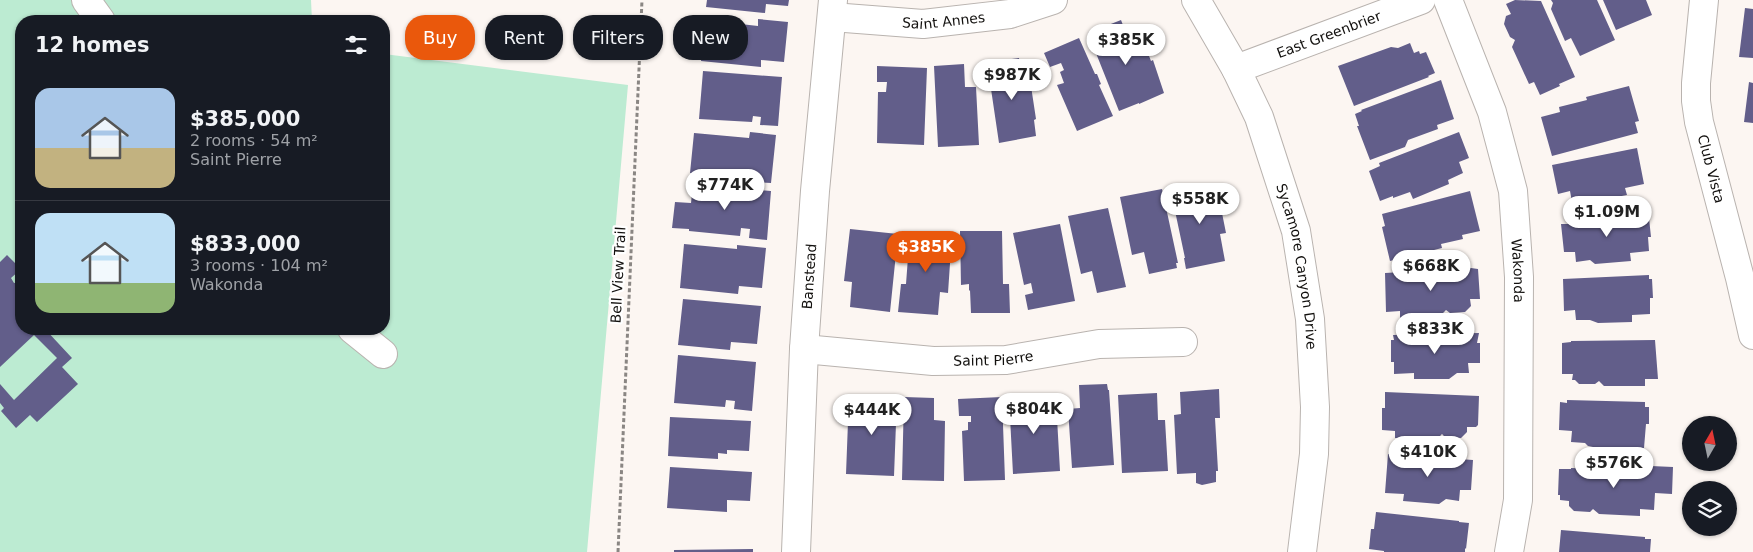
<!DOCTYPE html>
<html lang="en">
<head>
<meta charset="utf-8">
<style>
  :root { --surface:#171b24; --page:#242831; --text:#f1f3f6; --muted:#9ea1a6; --line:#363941; --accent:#ea580c }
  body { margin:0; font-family:"DejaVu Sans",sans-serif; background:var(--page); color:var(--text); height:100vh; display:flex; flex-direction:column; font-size:19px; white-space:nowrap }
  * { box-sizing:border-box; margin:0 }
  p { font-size:16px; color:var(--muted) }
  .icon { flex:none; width:28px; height:28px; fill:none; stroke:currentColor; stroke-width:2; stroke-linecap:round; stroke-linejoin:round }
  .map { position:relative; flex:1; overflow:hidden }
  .panel { position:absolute; left:15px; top:15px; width:375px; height:320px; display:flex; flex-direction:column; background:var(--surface); border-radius:20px; box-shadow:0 1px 4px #0004 }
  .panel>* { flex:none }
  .hud { position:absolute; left:405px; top:15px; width:475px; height:45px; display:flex; gap:10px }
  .needle { width:32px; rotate:9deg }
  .buttons { position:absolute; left:1682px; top:416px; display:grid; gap:10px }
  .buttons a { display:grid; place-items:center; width:55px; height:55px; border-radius:50%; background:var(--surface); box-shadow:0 1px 4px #0004; font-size:25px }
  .price { position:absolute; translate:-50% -42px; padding:0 11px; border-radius:18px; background:#fff; color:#222; font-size:16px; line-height:32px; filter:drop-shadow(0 1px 2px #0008) }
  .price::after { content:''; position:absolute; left:50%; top:30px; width:15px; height:11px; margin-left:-8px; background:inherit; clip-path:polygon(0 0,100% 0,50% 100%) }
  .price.current { background:var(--accent); color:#fff }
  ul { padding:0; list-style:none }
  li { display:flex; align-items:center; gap:15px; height:125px; padding:0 20px }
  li+li { border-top:1px solid var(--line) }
  li span { display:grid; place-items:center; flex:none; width:140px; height:100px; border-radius:15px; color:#555 }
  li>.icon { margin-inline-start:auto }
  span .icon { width:60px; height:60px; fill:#fffc; stroke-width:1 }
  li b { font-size:21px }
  h2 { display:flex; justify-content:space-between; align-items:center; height:60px; padding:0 20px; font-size:21px }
  .pill { padding:0 18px; border-radius:20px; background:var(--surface); box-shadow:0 1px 4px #0004; font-size:18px; line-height:45px }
  .pill.current { background:var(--accent); color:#fff }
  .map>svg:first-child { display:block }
  .green { fill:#bcebd2 }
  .building { fill:#625e8a }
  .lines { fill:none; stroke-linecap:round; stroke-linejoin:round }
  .minor-casing { stroke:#b9b3af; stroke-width:30 }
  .path { stroke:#8a8683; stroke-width:3; stroke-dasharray:4 2.5; stroke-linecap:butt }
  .minor { stroke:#fff; stroke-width:28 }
  .labels { text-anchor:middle; stroke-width:4.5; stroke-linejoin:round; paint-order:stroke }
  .street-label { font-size:14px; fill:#12100e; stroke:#fff }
</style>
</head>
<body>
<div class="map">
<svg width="1753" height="552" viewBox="0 0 1753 552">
  <rect width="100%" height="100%" fill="#fcf6f2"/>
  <path class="green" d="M0 0H311L312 21H21V329H384V54L628 85 587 552H0Z"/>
  <path class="building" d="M707 0H789L788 6 766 4 765 13 706 7Z
    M1515 0 1541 1 1575 77 1559 84 1560 86 1540 95 1534 82 1529 84 1512 47 1515 40 1510 37 1504 24 1506 16 1511 14 1506 4Z
    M1551 0H1597L1615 40 1580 56 1571 38 1565 41 1551 9 1553 3Z
    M1603 0H1646L1652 15 1616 30Z
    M1745 8 1753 9V58L1739 57Z
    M758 19 788 22 784 62 761 60V67L701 61 705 20 758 26Z
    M1121 20 1126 33 1132 30 1138 45 1144 43 1151 61 1153 60 1164 93 1139 104V103L1119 111 1088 33Z
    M1079 38 1095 74H1097L1101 84 1099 85 1113 116 1077 131 1057 85 1064 83 1060 72 1064 70 1061 63 1050 67 1044 53Z
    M1410 43 1414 53 1419 51 1420 54 1426 52 1435 73 1428 76 1429 77 1354 106 1338 66 1391 47 1398 48Z
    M1019 58 1021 74 1029 73 1036 119 1034 120 1036 136 999 143 987 62Z
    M964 64 965 87H976L979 145 938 147 934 66Z
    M877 66 927 68 924 145 877 143 878 92H886L887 82H877Z
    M703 71 782 77 778 126 760 125 761 117 753 116 752 122 699 119Z
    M1441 80 1454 119 1437 125 1438 129 1408 140 1405 147 1370 160 1357 126H1359L1355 114 1362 111 1361 110Z
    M1749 82 1753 83V123L1744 122Z
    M1629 86 1639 121 1635 122 1638 133 1552 156 1541 117 1560 112 1559 107 1587 100 1586 97Z
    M750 132 776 135 771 183 755 182 757 172H740V178L690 173 694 133 749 138Z
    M1459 132 1469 158 1459 162 1463 173 1448 180 1449 184 1413 199 1410 192 1393 198V196L1380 201 1369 171 1380 166 1379 163Z
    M1637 148 1644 184 1625 188 1627 195 1590 202 1585 199 1572 202 1570 191 1558 194 1552 165Z
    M1216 183 1226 233 1220 234 1225 261 1186 269 1184 258H1185L1171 192Z
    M693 184 771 191 767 240 749 238 750 229 741 228 740 236 689 231V229L672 228 675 202 691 203Z
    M1162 189 1178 263H1176L1177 268 1149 274 1144 252 1132 255 1120 197Z
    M1470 191 1480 231 1462 235 1463 239 1441 244 1442 248 1390 261 1382 227 1385 226 1382 214Z
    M1108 208 1126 287 1097 293 1092 271 1081 274 1068 216Z
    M1646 214V218H1649L1651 237H1648L1649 251 1630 253 1631 261 1595 264 1590 260 1576 262 1575 252H1564L1561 224H1568L1567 221Z
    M1060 224 1075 301 1028 310 1025 295 1033 293 1031 283 1024 285 1013 233Z
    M850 229 898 234 890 312 850 307 852 282 844 281Z
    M910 231 952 234 948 293 940 292 938 315 898 312 901 284H906Z
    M960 231H1002L1003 284H1009L1010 313H971L970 290 969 291V284L961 285Z
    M684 244 737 249V245L766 248 762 288 739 286 738 294 680 288Z
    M7 255 21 269 11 278 14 283 21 282V314L17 319 21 324V329H45L72 358 62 367 78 384 37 422 30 415 16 428 1 411 4 408 0 403V384L14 400 57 358 34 335 0 367V262Z
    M1471 268 1478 269 1480 299H1470L1471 306 1465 312 1450 313 1446 310 1440 316 1400 318V311L1386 312 1385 273Z
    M1649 275V279H1652L1653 298H1650V314L1632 315V322L1598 323 1590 320H1576L1575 310 1564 311 1563 279Z
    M683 299 761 306 757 344 731 342 730 350 678 345Z
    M1479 333 1477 343H1480V363H1468L1469 373H1457L1449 379H1414V373L1394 374V362H1391V340H1394L1393 335Z
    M1655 340 1658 379H1645V386H1604L1599 381 1595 384H1579L1575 380H1572L1573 374H1562V343L1571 342V341Z
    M678 355 756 362 752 411 734 409 735 401 726 400 725 407 674 403Z
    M1107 384 1108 390H1109L1114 465 1072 468 1068 409 1080 408 1079 385Z
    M1219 389 1220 418H1215L1218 471H1216V482L1202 485 1196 483V473L1177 474 1174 415 1181 414 1180 392Z
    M1385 392 1479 396 1478 425 1476 427H1467V432L1461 438 1445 437 1442 434 1437 439 1395 438V431L1382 430V408H1385Z
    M1157 393 1158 420H1165L1168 471 1122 473 1118 395Z
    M847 395 897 397 894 476 846 474 848 422H856V410L847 409Z
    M1056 395 1057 412H1050V418H1057L1060 471 1013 474 1009 398Z
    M904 397 934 398V420L945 421 944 481 902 480Z
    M1002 397 1005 480 964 481 962 431 968 430V422H971V416H959L958 399Z
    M1567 400 1645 402V407H1649V424H1646L1644 448 1593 447 1588 446 1585 443 1571 442 1572 431 1559 430 1560 402 1567 403Z
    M670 417 751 421 749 451 727 450V454L718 453V459L668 456Z
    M1388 454 1473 460 1471 490H1460L1459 501 1446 499 1439 504 1403 501 1404 494 1385 493Z
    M1651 466 1673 467 1672 494 1655 493 1654 510 1640 509V516L1599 514 1593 509 1590 512 1574 511 1569 506V501L1560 500V495H1558L1559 469H1571V468L1650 471Z
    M670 467 752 472 750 501 727 500V512L667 508Z
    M1376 512 1459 521V522L1469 523 1466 549 1465 548V552H1384V551L1369 549 1371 529H1374Z
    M1561 530 1645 537V539H1651L1650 552H1559Z
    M753 549V552H674V550Z"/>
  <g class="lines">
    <g class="minor-casing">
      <g id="minor">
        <path d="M86 0 101 21"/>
        <path id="s1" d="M1196 0 1236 69 1259 117 1296 231 1310 319 1315 407 1314 454 1302 552"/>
        <path id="s2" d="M1448 0 1492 112 1513 191 1519 277 1518 500 1509 552"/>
        <path id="s3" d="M1704 0 1696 83V101L1699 122 1740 278 1753 335"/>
        <path id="s4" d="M832 17 923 24 1010 14 1053 0"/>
        <path id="s5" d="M1236 69 1421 0"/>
        <path d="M352 329 383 354"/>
        <path id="s6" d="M804 349 933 361 1006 360 1099 344 1183 342"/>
        <path id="s7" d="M796 552 804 349 815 191 833 0"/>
      </g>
    </g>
    <path class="path" d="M618 552 642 0"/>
    <use href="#minor" class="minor"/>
  </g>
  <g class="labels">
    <g class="street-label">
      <text dy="5" stroke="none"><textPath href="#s4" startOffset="112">Saint Annes</textPath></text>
      <text dy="5" stroke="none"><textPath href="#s5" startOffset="99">East Greenbrier</textPath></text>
      <text dy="5" stroke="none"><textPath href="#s3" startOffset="171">Club Vista</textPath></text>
      <text dy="5" stroke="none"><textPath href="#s1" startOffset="288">Sycamore Canyon Drive</textPath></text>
      <text dy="5" stroke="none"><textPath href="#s2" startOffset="282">Wakonda</textPath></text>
      <text transform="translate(618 275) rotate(-87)" y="5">Bell View Trail</text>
      <text dy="5" stroke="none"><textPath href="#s7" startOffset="276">Banstead</textPath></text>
      <text dy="5" stroke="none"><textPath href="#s6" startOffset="190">Saint Pierre</textPath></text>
    </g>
  </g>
</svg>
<div class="buttons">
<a><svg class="needle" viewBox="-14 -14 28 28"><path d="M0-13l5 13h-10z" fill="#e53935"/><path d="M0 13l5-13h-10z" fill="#9ea1a6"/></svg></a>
<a><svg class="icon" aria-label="layers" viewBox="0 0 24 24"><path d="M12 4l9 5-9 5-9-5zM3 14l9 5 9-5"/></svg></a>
</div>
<b class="price" style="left:1126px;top:66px">$385K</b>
<b class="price" style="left:1012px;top:101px">$987K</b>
<b class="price" style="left:725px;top:211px">$774K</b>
<b class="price" style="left:1200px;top:225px">$558K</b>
<b class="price" style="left:1607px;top:238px">$1.09M</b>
<b class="price current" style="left:926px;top:273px">$385K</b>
<b class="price" style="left:1431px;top:292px">$668K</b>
<b class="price" style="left:1435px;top:355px">$833K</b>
<b class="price" style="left:1034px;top:435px">$804K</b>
<b class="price" style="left:872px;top:436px">$444K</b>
<b class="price" style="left:1428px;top:478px">$410K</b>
<b class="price" style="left:1614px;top:489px">$576K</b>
<div class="hud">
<a class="pill current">Buy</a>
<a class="pill">Rent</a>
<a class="pill">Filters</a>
<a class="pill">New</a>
</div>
<section class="panel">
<h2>12 homes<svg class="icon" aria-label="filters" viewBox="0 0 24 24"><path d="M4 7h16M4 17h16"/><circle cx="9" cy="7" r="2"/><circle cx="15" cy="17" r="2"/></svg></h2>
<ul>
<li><span style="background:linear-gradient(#a9c7e8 60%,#c2b280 0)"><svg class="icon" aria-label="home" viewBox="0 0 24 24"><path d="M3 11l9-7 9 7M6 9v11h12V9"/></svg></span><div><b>$385,000</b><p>2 rooms · 54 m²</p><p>Saint Pierre</p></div></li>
<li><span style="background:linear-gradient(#bfe0f5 70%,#8fb573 0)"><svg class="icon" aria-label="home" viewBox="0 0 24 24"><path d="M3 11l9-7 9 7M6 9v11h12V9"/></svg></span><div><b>$833,000</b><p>3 rooms · 104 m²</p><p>Wakonda</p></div></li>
</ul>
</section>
</div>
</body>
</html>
